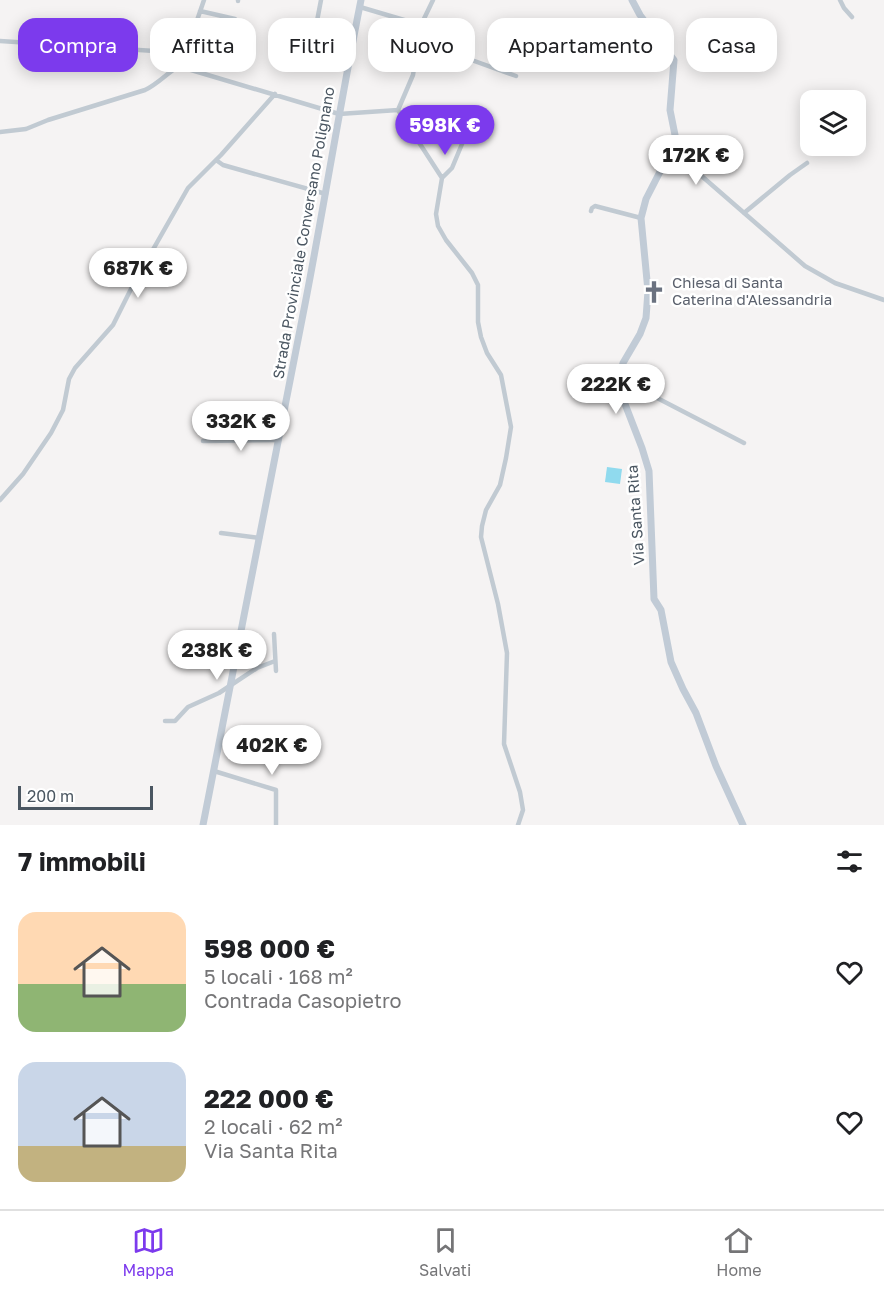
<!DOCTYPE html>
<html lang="it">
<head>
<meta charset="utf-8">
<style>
  :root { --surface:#fff; --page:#f2f2f2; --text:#202124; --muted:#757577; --line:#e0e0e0; --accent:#7c3aed }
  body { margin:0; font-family:"Golos Text",sans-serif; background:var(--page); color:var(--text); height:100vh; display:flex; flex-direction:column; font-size:22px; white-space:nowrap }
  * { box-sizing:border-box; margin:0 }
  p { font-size:20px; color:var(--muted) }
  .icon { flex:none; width:33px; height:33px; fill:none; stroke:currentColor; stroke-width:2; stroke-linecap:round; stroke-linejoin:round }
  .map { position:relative; height:825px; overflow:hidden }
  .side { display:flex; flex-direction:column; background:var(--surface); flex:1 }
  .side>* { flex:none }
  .banner { position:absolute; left:18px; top:18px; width:849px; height:54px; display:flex; gap:12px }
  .buttons { position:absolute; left:800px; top:90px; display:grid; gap:12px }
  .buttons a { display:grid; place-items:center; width:66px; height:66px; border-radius:12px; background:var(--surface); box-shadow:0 3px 15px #0003; font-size:30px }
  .scale { position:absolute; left:18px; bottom:15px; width:135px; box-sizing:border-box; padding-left:6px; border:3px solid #4a5661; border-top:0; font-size:16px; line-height:21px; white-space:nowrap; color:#4a5661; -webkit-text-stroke:4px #fff; paint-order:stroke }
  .price { position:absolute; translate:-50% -51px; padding:0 14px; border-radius:21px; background:#fff; color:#222; font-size:20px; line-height:39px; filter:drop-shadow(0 2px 3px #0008) }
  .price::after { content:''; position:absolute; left:50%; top:36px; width:18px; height:14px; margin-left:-9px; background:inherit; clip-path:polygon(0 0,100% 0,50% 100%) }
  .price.current { background:var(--accent); color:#fff }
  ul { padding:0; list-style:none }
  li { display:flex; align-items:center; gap:18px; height:150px; padding:0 18px }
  li span { display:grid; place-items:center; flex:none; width:168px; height:120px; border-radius:18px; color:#555 }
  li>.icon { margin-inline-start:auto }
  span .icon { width:72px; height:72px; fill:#fffc; stroke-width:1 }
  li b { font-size:26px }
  h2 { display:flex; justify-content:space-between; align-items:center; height:72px; padding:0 18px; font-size:26px }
  .pill { padding:0 21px; border-radius:18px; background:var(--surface); box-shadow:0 3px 15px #0003; font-size:21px; line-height:54px }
  .pill.current { background:var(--accent); color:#fff }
  .dock { display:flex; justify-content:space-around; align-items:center; height:84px; border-top:2px solid var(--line); background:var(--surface); font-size:16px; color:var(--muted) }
  .dock a { display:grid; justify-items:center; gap:3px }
  .dock .current { color:var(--accent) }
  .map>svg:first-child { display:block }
  .water { fill:#90daee }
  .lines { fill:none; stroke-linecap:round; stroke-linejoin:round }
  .street { stroke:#c1cad2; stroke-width:4.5 }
  .secondary { stroke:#c1cbd6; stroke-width:7 }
  .labels { text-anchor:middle; stroke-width:5; stroke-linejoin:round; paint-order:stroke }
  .street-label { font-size:15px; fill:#4a5661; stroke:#fff }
  .worship-label { font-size:15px; fill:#5b616d; stroke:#fff; text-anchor:start }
</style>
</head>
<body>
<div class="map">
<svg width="884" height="825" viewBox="0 0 884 825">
  <rect width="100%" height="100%" fill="#f5f3f3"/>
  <path class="water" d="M607 467 622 469 620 484 605 482Z"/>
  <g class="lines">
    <path class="street" d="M840 0 844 8 852 17
      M238 1V0
      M360 7 421 25
      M200 11 235 19
      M317 21 321 0
      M0 41 170 52 184 57
      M419 41 516 76
      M181 67 339 114 398 110 442 178 436 214 438 226 446 240 472 273 478 285V322L481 337 487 353 501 375 511 427 506 458 500 485 486 510 482 526 481 537 498 604 507 653 504 744 520 792 523 810 518 825
      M181 67 204 0
      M398 110 413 75 421 25 433 0
      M0 132 26 129 48 120 145 90C158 84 167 73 179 66L181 67
      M675 135 697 172 805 266 835 283 884 300
      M216 160 223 165 326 194
      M442 178 452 168 462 144
      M591 211 592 208 595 206 641 218
      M744 213 790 175 807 163
      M620 377 634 386 744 443
      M203 441 278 440
      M0 500 23 474 51 433 63 410 69 379 75 368 113 325 134 283 188 188 221 155 275 94
      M221 533 260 538
      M274 634 276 671
      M165 721H175L188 707 219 693 257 668 275 661
      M214 771 276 790V825"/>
    <path class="secondary" d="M632 0 640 15 674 60 670 110 675 135 666 160 646 199 641 218 648 291 646 318 640 334 623 363 620 377 625 404 642 448 649 471 654 599 661 610 671 662 683 689 696 713 716 766 743 825
      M203 825C237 650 273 475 306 299 325 200 341 99 361 0"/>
  </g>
  <defs>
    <g id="church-bare" transform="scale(1.8)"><path d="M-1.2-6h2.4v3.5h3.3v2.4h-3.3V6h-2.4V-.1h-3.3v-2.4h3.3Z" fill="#6b7280" stroke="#fff" stroke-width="2.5" paint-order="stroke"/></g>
  </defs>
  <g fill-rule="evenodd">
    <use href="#church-bare" x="654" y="292"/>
  </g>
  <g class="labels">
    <g class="street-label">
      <text transform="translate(304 233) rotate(-80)" y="5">Strada Provinciale Conversano Polignano</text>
      <text transform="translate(636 515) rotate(-94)" y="5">Via Santa Rita</text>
    </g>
    <g class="worship-label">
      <text x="672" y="288">Chiesa di Santa<tspan x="672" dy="17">Caterina d'Alessandria</tspan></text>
    </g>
  </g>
</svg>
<div class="buttons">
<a><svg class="icon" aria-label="layers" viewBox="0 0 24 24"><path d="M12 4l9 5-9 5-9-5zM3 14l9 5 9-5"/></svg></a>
</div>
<div class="scale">200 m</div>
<b class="price current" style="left:445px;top:156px">598K €</b>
<b class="price" style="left:696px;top:186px">172K €</b>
<b class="price" style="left:138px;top:299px">687K €</b>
<b class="price" style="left:616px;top:415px">222K €</b>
<b class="price" style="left:241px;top:452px">332K €</b>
<b class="price" style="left:217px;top:681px">238K €</b>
<b class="price" style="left:272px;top:776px">402K €</b>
<div class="banner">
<a class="pill current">Compra</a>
<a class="pill">Affitta</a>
<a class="pill">Filtri</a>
<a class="pill">Nuovo</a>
<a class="pill">Appartamento</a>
<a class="pill">Casa</a>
</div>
</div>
<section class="side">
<h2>7 immobili<svg class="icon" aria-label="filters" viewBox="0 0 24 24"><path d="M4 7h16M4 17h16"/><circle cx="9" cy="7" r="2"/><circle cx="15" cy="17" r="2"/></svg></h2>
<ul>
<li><span style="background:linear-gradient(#ffd9b3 60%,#8fb573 0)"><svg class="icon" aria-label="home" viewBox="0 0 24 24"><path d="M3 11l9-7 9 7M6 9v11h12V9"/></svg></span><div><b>598 000 €</b><p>5 locali · 168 m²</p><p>Contrada Casopietro</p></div><svg class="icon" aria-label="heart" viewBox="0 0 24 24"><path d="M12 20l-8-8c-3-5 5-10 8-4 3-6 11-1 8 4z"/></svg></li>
<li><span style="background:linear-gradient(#c9d6e8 70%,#c2b280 0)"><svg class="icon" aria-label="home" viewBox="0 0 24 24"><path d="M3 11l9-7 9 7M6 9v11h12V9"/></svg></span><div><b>222 000 €</b><p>2 locali · 62 m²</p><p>Via Santa Rita</p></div><svg class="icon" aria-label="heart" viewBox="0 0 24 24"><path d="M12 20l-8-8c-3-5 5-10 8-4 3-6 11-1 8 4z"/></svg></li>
</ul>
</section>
<nav class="dock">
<a class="current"><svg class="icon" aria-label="map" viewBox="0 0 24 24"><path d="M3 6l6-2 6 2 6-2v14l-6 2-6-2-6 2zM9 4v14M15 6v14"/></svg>Mappa</a>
<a><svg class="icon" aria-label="saved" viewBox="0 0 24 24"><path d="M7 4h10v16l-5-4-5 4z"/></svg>Salvati</a>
<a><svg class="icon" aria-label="home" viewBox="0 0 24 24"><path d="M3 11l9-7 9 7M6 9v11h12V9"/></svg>Home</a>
</nav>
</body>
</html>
